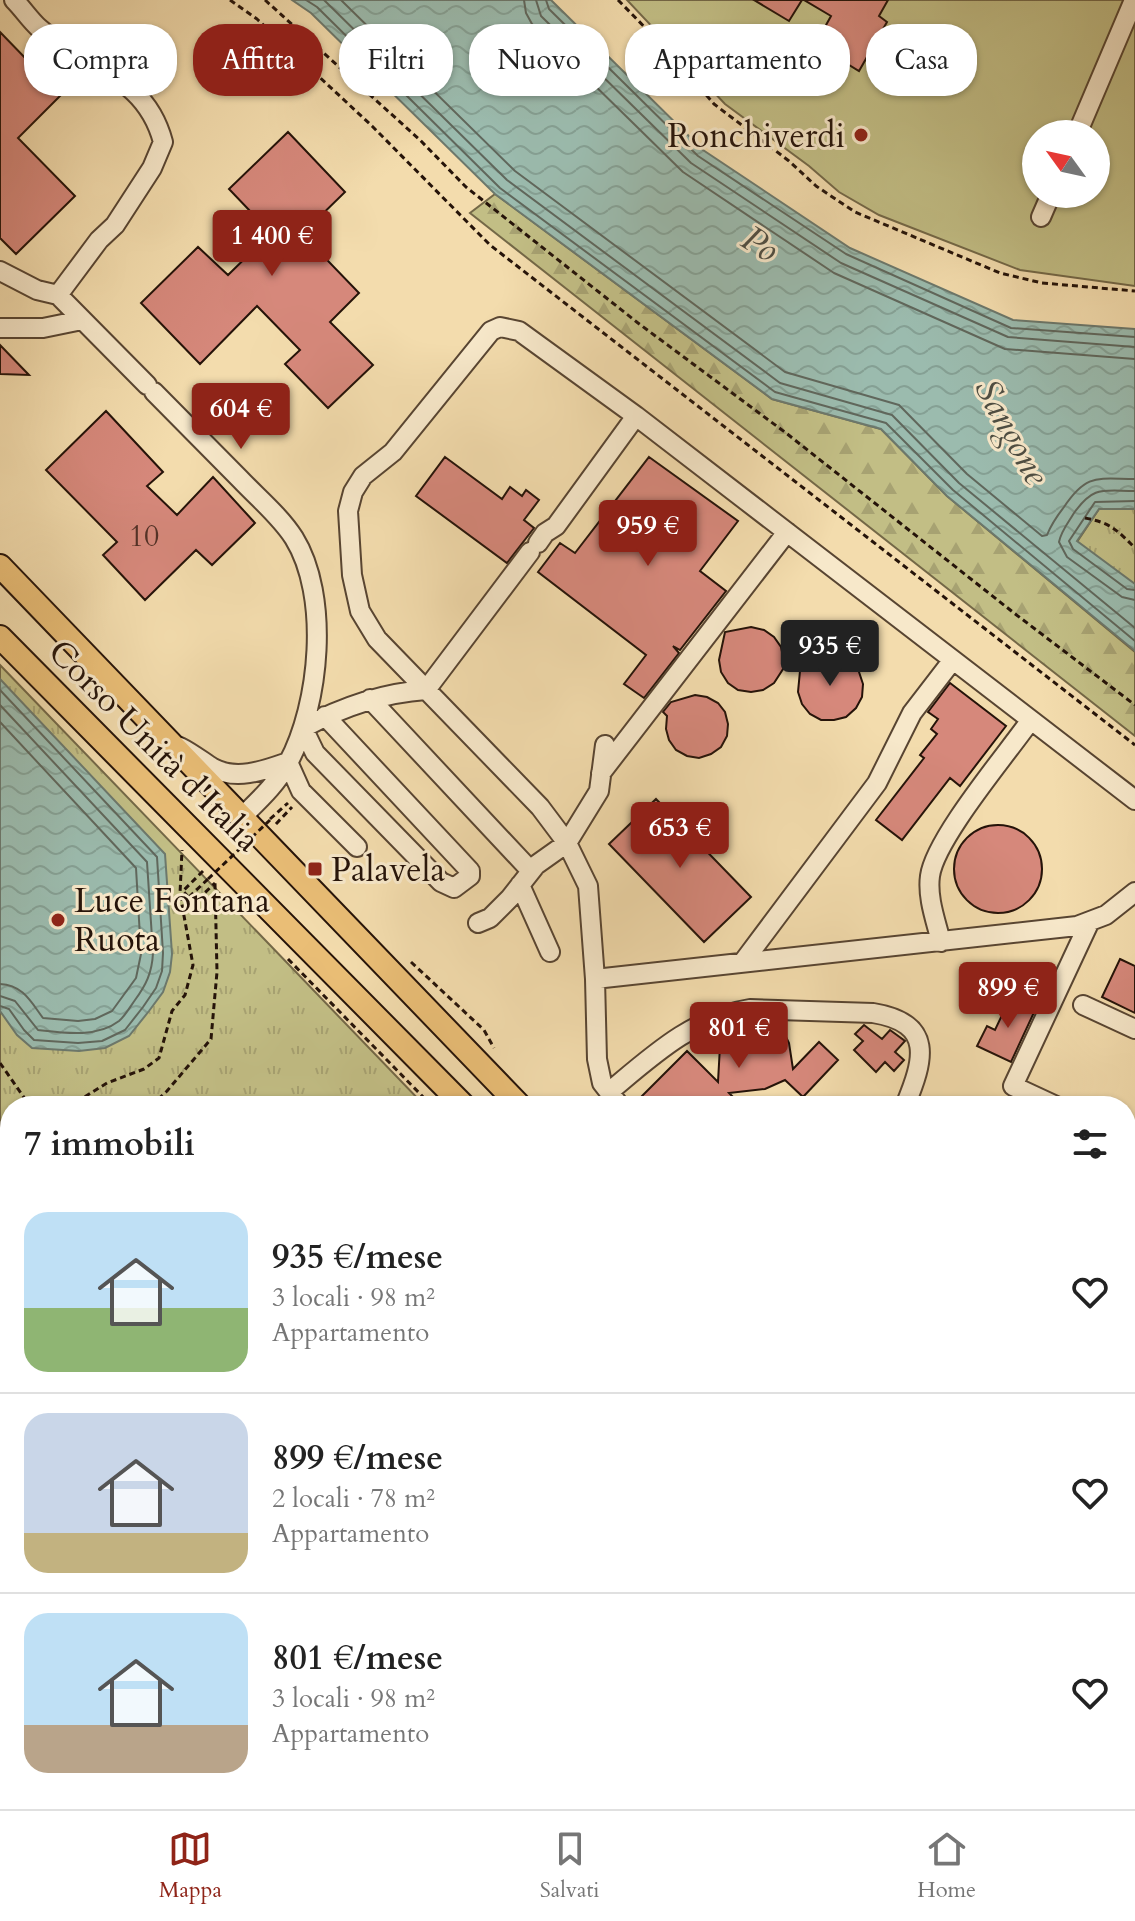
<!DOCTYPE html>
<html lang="it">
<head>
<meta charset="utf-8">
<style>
  :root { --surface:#fff; --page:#f6f6f6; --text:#222; --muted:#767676; --line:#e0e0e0; --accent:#8f2418 }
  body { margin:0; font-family:Cardo,serif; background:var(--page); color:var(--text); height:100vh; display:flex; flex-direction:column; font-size:30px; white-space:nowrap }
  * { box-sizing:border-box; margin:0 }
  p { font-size:26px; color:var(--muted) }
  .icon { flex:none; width:44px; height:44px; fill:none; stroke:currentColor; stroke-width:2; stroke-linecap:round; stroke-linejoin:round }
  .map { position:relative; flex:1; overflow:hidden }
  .sheet { position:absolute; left:0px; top:1096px; width:1136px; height:714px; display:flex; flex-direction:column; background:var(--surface); border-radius:32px 32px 0 0; box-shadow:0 2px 6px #0004 }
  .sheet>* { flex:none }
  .guide { position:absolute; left:24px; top:24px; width:1088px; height:72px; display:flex; gap:16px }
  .needle { width:52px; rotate:303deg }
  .fabs { position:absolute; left:1022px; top:120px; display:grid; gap:16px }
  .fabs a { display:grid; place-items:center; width:88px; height:88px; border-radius:50%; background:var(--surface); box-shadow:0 2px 6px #0004; font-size:40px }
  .price { position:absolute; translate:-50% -68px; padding:0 18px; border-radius:8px; background:var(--accent); color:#fff; font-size:26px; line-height:52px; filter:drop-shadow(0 2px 4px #0008) }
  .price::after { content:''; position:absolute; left:50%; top:48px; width:24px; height:18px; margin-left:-12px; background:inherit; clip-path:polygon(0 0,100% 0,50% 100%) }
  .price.current { background:#222; color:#fff }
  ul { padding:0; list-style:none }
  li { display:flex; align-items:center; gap:24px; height:200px; padding:0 24px }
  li+li { border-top:2px solid var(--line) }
  li span { display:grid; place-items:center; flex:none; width:224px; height:160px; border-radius:24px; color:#555 }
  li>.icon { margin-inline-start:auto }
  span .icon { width:96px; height:96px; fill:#fffc; stroke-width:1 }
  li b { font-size:34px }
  h2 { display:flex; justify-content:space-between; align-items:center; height:96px; padding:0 24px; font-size:34px }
  .chip { padding:0 28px; border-radius:32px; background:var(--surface); box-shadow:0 2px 6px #0004; font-size:28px; line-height:72px }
  .chip.current { background:var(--accent); color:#fff }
  .menu { display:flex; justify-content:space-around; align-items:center; height:112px; border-top:2px solid var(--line); background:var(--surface); font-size:22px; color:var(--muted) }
  .menu a { display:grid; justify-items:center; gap:4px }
  .menu .current { color:var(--accent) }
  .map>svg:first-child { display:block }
  .forest { fill:url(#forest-firs); stroke:#746847; stroke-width:2 }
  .park { fill:url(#park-tufts); stroke:#746847; stroke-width:2 }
  .pitch { fill:#c2be85; stroke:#746847; stroke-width:2; fill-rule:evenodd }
  .water { fill:url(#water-waves); stroke:#6c786c; stroke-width:2 }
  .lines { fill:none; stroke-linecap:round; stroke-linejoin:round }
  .shore { stroke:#60675c; stroke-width:2 }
  .building { fill:#d6887b; stroke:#251309; stroke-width:2 }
  .minor-casing { stroke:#584532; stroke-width:22 }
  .major-casing { stroke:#251309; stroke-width:26 }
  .path { stroke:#251309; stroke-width:3; stroke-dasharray:6 4; stroke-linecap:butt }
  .minor { stroke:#f7e8ca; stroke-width:18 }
  .major { stroke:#eabe76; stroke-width:22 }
  .path-bridge { stroke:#251309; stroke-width:3; stroke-dasharray:6 4; stroke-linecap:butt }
  .poi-dot { fill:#8f2418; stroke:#f7e8ca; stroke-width:3 }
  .labels { text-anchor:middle; stroke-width:6; stroke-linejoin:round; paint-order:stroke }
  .number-label { font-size:30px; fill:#513026 }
  .poi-label { font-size:34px; fill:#251309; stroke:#f7e8ca; text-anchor:start }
  .street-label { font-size:34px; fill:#251309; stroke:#f7e8ca }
  .water-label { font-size:36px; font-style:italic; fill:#4e4e43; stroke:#f7e8ca }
</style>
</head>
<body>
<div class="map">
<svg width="1135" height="1809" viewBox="0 0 1135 1809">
  <defs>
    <pattern id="forest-firs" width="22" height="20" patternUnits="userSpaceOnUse" patternTransform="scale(2)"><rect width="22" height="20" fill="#c2be85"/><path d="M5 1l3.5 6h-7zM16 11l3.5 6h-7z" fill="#a7a272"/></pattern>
    <pattern id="park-tufts" width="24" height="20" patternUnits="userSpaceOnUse" patternTransform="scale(2)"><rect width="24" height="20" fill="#c2be85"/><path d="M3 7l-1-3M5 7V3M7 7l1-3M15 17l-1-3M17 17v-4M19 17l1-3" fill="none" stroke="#a7a272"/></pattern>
    <pattern id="water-waves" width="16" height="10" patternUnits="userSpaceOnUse" patternTransform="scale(2)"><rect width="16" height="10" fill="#9bbbae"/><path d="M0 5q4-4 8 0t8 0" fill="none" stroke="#85a094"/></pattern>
  </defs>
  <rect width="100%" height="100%" fill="#f3dcad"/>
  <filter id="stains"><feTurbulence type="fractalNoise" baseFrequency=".0025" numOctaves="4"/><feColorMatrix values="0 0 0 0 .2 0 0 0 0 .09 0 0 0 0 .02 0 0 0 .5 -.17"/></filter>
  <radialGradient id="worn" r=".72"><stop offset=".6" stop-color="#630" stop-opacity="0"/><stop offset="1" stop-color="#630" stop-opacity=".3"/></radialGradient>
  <path class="forest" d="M495 194 772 399 881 429 947 496 1135 652V736L470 213Z"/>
  <path class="park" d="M1099 509H1135V585L1077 542Z
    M0 665 425 1106H10V1512L0 1500Z
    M1126 1776 1135 1783V1791L1124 1809H641L651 1800H1126Z
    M247 1800H465L454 1809H254Z"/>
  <path class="pitch" d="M627 0H1135V286L1020 270 879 215 839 192 809 166 725 104ZM1036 134H1096V194H1036Z"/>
  <path class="water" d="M292 0H551L703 150 850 248 1013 320 1135 329V509H1099L1077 541 1135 584V651L947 496 881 429 772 399 495 194 311 13Z
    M0 679 165 854 172 954 170 972 163 992 149 1011 129 1036 105 1048 79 1051 32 1048 17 1035 0 1011Z"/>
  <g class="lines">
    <path class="shore" d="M306 0 317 7 500 188 775 392 886 423 953 490 1135 641
      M324 0 507 180 780 383 892 415 959 483 1135 628
      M341 0 515 171 785 372 899 405 967 474 1042 536 1047 535C1051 525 1057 516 1064 507 1087 473 1097 479 1135 479
      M524 0 526 13 532 24 683 172 834 273 1005 349 1135 359
      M536 0 541 16 691 163 841 263 1008 337 1135 347
      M546 0 549 9 698 156 846 254 1011 328 1135 337
      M1135 491C1103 491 1094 485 1074 513 1068 523 1061 531 1059 542L1067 557 1122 597 1135 600
      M1135 501 1095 502 1069 541 1073 549 1127 589 1135 590
      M0 690 157 857 163 953 162 971 156 988 143 1007 125 1030 102 1041 78 1043 34 1040 24 1030 9 1009 0 1006
      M0 705 147 862 153 953C152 973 146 985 135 1000 130 1007 125 1016 119 1021 97 1038 64 1033 38 1030L15 1001 0 996
      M0 722 136 868 141 954 136 978 112 1011 95 1019 78 1021 43 1018C31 1002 23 985 0 984"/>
  </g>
  <path class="building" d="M754 0H802L789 21Z
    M804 0H888L879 16 887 22 859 71 828 52 833 44 820 36 831 16Z
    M0 32 61 95 18 138 75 196 16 254 0 238Z
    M288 132 345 192 302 234 359 293 330 322 373 365 328 408 285 364 300 350 257 306 200 364 141 303 198 247 228 275 271 233 229 189Z
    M0 345 29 375 0 374Z
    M106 411 163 472 147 486 177 515 213 477 255 523 212 565 196 550 145 600 103 555 117 542 46 470Z
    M445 457 502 499 510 487 522 496 526 490 539 500 524 520 534 528 507 563 416 496Z
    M649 457 738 521 700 571 726 591 680 650 673 646 679 653 644 698 624 684 646 655 538 572 560 543 575 553Z
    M751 627 764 630 774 637 781 647 785 666 774 683 763 690 751 692 738 690 728 683 721 672 719 660 725 632Z
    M827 655 840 656 851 662 859 672 863 684 862 697 856 708 846 717 834 720H821L810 714 802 704 798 692 800 671 815 659Z
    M950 683 1006 726 960 786 950 778 902 840 876 820 924 758 920 755 937 734 931 729 938 719 928 712Z
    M695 695 707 697 718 703 725 712 728 724 727 736 721 747 711 754 699 758 687 756 676 750 669 740 666 729 667 716 663 712 671 702Z
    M656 799 751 897 704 942 609 844Z
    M954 869a44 44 0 1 1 88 0a44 44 0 1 1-88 0Z
    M1120 959 1135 966V1013L1102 997Z
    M1011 996 1036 1008 1011 1062 977 1046 987 1026 995 1030Z
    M751 1021 769 1022 784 1033 789 1043 793 1069 819 1042 838 1060 803 1097 785 1080 765 1089 729 1093 742 1106H632L687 1051 718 1082 720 1046 725 1034 734 1025Z
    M864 1025 882 1039 890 1030 905 1041 895 1052 904 1060 894 1071 885 1062 876 1072 854 1050 863 1041 855 1034Z"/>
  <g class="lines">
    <g class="minor-casing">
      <path id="minor" d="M14 0C23 9 30 20 39 28 86 69 145 74 163 142L152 168 115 225 99 240 58 295
        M1077 134 1134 0
        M1041 217 1051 194
        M0 271 37 290 58 295 147 385
        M0 328H43L82 320
        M154 392C183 421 211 450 240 479 258 498 280 516 294 538 330 596 320 704 288 763 276 785 258 801 241 818
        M538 543 545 533 556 526 636 416
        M370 699 531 871
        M325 716 470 871V876L454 888 441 882 315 753 303 728C342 707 381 693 426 690L530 552
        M180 747C192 753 202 761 213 768 237 781 265 770 288 762
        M288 762 301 791 357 847
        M601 773 787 532
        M520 885 550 952
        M478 923 490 918 510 898 536 865 567 843 599 791 605 745
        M941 942C936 921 927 898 930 876 935 839 1006 755 1030 721
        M743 962 877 783 912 713 952 661
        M595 979 1077 926 1106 915 1135 892
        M1083 1005 1135 1029
        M609 1092C652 1056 692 1018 750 1009L873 1013C935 1023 924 1060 905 1106
        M620 1106 602 1083 597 1059 595 979 588 886 567 843 540 807 377 639 360 611 352 575 348 511 353 492 363 476 393 452 491 331 500 327 519 331 636 416 1135 800
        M1056 1106 1013 1086 1090 921
        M1126 1139 1135 1143
        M1126 1198 1135 1181
        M1126 1235 1135 1226
        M1126 1278 1135 1283
        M0 1315 10 1325
        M0 1560 10 1572
        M1126 1592 1135 1588
        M0 1719 10 1710
        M64 1800 72 1809
        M200 1800 207 1809
        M7 1809 18 1800"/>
    </g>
    <g class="major-casing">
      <path id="major" d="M0 566 520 1106
        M0 637 464 1106
        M1126 1704 1135 1709
        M1126 1736 1135 1742
        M511 1809 521 1800
        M589 1809 599 1800"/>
    </g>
    <path class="path" d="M230 0 257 19 372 126 490 245 1135 745
      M265 0 420 140 466 187 638 323 786 433 1014 613 1135 705
      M618 0 673 56 714 104 789 161 816 186 855 212 1000 273 1042 283 1135 291
      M1085 518C1111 523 1117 530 1135 548
      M270 819 288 803
      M276 824 292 807
      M203 871 183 891 194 903 215 883
      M189 897 208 879
      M288 959 432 1106
      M411 962 484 1030 494 1048
      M0 1063 30 1106
      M47 1106 73 1104 107 1083 144 1069 159 1058 172 1011 185 995 193 965 180 894 182 850
      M151 1106 167 1091 211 1039 217 972 215 883
      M10 1174H5L10 1189
      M0 1278 10 1253
      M1126 1797 1135 1785
      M1025 1800 1039 1809
      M468 1809 479 1800
      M650 1809 660 1800
      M754 1809 756 1800
      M799 1809 804 1800
      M893 1809 896 1800
      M1118 1809 1124 1800"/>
    <use href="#minor" class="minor"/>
    <use href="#major" class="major"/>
    <path class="path-bridge" d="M208 879 270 820"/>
  </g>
  <g class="poi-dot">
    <circle cx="861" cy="135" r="8"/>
    <rect x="307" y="861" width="16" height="16" rx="4"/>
    <circle cx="58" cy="920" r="8"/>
  </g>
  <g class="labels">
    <g class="number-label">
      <text x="144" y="546">10</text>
    </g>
    <g class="poi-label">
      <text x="845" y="147" text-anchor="end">Ronchiverdi</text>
      <text x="331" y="881">Palavela</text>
      <text x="74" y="912">Luce Fontana<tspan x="74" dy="39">Ruota</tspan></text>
    </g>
    <g class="street-label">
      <text transform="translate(155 745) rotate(45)" y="12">Corso Unità d'Italia</text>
    </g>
    <g class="water-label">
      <text transform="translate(761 243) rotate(32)" y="13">Po</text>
      <text transform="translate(1013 431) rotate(61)" y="13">Sangone</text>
    </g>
  </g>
  <rect width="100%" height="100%" filter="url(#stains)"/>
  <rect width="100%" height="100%" fill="url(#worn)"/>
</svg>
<div class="fabs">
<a><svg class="needle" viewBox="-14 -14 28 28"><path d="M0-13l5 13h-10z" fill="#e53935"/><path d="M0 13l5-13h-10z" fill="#767676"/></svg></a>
</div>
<b class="price" style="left:272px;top:278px">1 400 €</b>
<b class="price" style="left:241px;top:451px">604 €</b>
<b class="price" style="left:648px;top:568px">959 €</b>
<b class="price current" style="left:830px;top:688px">935 €</b>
<b class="price" style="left:680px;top:870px">653 €</b>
<b class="price" style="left:1008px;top:1030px">899 €</b>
<b class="price" style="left:739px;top:1070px">801 €</b>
<div class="guide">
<a class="chip">Compra</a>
<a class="chip current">Affitta</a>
<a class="chip">Filtri</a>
<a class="chip">Nuovo</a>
<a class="chip">Appartamento</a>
<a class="chip">Casa</a>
</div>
<section class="sheet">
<h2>7 immobili<svg class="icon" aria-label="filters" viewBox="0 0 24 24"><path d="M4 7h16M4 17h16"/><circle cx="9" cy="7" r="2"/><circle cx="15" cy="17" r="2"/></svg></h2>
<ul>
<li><span style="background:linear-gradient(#bfe0f5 60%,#8fb573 0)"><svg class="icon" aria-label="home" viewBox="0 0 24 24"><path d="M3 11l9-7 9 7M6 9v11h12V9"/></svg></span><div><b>935 €/mese</b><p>3 locali · 98 m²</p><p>Appartamento</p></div><svg class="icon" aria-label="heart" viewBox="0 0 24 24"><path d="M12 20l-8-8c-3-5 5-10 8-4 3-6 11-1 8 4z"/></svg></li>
<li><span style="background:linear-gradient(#c9d6e8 75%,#c2b280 0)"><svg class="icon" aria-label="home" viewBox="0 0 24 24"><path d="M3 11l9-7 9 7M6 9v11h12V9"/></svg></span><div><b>899 €/mese</b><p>2 locali · 78 m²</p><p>Appartamento</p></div><svg class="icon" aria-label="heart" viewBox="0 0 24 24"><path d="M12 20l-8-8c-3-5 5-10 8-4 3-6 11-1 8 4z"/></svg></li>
<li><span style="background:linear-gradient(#bfe0f5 70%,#b9a48a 0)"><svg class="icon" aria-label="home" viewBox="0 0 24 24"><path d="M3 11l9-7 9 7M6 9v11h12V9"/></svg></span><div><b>801 €/mese</b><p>3 locali · 98 m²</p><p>Appartamento</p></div><svg class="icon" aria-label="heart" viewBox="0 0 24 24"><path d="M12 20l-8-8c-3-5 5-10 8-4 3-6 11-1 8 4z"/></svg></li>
</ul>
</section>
</div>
<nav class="menu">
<a class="current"><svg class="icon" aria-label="map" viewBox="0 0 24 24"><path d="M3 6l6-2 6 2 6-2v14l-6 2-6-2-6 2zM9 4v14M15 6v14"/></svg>Mappa</a>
<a><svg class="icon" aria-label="saved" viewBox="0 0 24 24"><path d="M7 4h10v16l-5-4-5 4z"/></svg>Salvati</a>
<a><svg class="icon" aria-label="home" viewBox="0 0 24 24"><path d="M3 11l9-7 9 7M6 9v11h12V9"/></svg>Home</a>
</nav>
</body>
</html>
